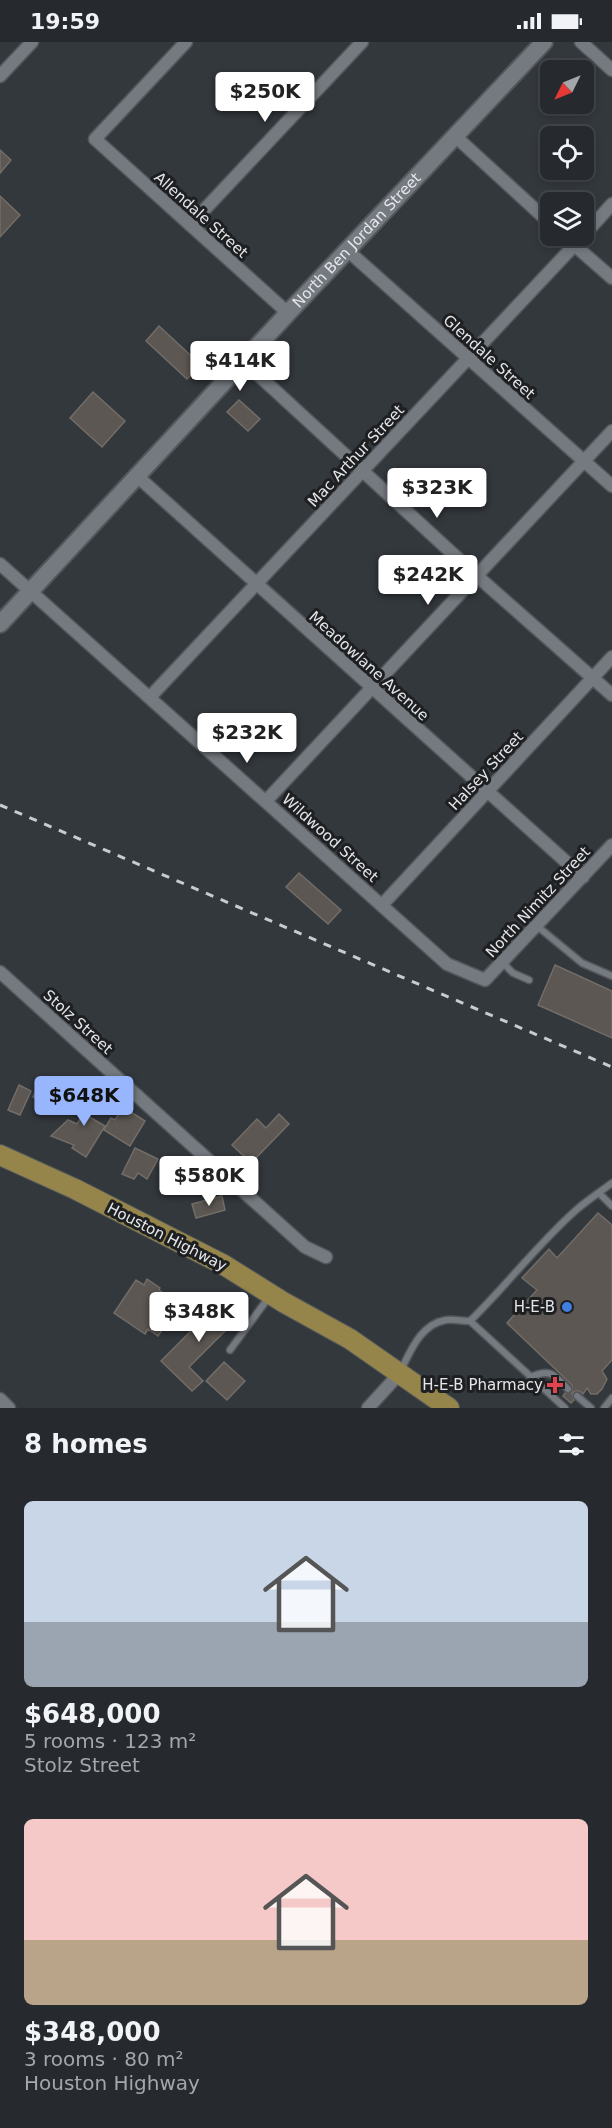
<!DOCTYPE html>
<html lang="en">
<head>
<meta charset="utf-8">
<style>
  :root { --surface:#262a2e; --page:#32363a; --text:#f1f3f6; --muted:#a4a7aa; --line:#42464a; --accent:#98b6fd }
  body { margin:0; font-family:"DejaVu Sans",sans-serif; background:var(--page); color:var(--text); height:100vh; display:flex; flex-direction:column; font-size:22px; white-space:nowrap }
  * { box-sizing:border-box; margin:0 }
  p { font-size:20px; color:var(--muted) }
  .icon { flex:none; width:33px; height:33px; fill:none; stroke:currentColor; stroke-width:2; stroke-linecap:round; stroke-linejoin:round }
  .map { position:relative; height:1366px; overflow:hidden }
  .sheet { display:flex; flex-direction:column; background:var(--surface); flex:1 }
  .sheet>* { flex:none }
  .needle { width:39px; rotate:227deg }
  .tools { position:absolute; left:540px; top:18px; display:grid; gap:12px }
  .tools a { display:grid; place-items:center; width:54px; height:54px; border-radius:9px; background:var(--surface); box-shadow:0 3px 9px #0003,0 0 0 2px var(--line); font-size:30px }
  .price { position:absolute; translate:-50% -51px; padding:0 14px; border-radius:6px; background:#fff; color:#222; font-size:20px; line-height:39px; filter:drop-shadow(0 2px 3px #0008) }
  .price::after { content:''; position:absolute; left:50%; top:36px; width:18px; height:14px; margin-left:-9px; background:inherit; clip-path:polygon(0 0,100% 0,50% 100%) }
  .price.selected { background:var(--accent); color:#111 }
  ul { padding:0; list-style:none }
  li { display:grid; align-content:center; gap:12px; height:318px; padding:0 24px }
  li span { display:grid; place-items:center; height:186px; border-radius:9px; color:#555 }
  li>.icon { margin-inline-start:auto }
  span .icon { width:108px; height:108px; fill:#fffc; stroke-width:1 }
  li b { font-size:26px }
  h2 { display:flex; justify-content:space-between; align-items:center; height:72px; padding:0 24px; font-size:26px }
  .status { display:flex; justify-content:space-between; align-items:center; height:42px; padding:0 30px; background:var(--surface); direction:ltr }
  .status svg { height:16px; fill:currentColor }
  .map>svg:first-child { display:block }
  .building { fill:#5c5752; stroke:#736d68; stroke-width:1.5 }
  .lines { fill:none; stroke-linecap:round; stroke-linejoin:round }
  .lane-casing { stroke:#53575b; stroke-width:9 }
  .street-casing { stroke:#53575b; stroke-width:15 }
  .secondary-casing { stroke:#53575b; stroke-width:20 }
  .primary-casing { stroke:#53575b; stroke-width:22 }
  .lane { stroke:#757a80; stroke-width:6 }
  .street { stroke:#757a80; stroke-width:12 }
  .secondary { stroke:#757a80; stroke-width:16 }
  .primary { stroke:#95854b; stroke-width:20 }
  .rail { stroke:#c8cbcf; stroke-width:3; stroke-dasharray:8 8; stroke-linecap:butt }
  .shop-dot { fill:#3f7fe0; stroke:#1d1f21; stroke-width:2 }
  .health-dot { fill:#e0444e; stroke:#1d1f21; stroke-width:2 }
  .labels { text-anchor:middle; stroke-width:6; stroke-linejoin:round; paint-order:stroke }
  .street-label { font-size:15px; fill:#e4e6ea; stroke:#1d1f21 }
  .poi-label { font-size:15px; fill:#e4e6ea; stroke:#1d1f21; text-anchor:end }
</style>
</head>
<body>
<div class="status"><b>19:59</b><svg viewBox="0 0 49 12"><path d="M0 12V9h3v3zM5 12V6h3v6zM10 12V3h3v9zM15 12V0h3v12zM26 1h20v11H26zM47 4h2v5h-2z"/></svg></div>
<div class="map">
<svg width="612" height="1366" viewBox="0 0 612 1366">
  <rect width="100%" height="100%" fill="#33383d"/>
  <path class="building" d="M0 108 11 118 0 131Z
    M0 154 20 173 0 195Z
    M159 284 201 323 187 337 146 299Z
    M93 350 125 379 102 405 70 376Z
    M239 358 260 377 248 389 227 370Z
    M299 831 341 868 328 882 286 845Z
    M555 923 612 949V996L538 963Z
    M40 1041 67 1054 60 1067 33 1055Z
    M106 1042 112 1048 86 1073 105 1084 86 1115 72 1106 74 1103 51 1094 68 1078 77 1082 84 1071 80 1067Z
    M19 1043 31 1049 20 1073 8 1068Z
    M123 1065 145 1079 130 1104 104 1088 111 1076 115 1078Z
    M279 1072 289 1082 251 1121 232 1103 257 1077 266 1086Z
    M135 1106 158 1117 147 1137 138 1131 134 1137 122 1132Z
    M222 1154 225 1168 196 1176 192 1162Z
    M598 1171 612 1183V1318L602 1329 607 1337 602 1347 597 1352H591L587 1346 583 1352 579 1349H575L572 1352 574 1358 571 1361 563 1354 565 1351 572 1350V1343L507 1281 537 1248 522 1236 549 1207 557 1216Z
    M147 1237 160 1246 159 1248 180 1262 158 1294 148 1287 145 1292 114 1271 136 1238 144 1243Z
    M223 1257 240 1274 189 1325 203 1339 192 1349 161 1319Z
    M224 1320 245 1339 227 1358 206 1339Z"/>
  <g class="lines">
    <g class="lane-casing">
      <path id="lane" d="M537 884 582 921 612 934
        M502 920 513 931 529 938
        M599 1151 612 1164
        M470 1279 565 1366
        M230 1308 269 1255
        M401 1328C411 1308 421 1282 446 1278 454 1277 463 1279 470 1279 506 1244 537 1203 575 1169 586 1159 600 1150 612 1141
        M531 1335C551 1326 554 1333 568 1347
        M577 1354 591 1366
        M604 1366 612 1356"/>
    </g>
    <g class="street-casing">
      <path id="street" d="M186 0 95 97 288 271
        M581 0 612 28
        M0 34 32 0
        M455 94 550 181
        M190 183 362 0
        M584 193 612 162
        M564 194 612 236
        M347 208 612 444
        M244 320 477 534 612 653
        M137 434 583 835
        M0 522 447 922 485 938 612 803
        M150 655 583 194
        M266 759 612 389
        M382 863 612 615
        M0 930 305 1205 326 1215
        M0 1357 9 1366
        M368 1366 399 1332"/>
    </g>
    <g class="secondary-casing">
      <g id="secondary">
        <path id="s1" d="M0 582 288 271 544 0"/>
      </g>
    </g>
    <g class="primary-casing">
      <path id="primary" d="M0 1113 75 1147 224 1223 283 1260 350 1297 449 1366"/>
    </g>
    <use href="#lane" class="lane"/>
    <use href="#street" class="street"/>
    <use href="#secondary" class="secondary"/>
    <use href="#primary" class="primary"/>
    <path class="rail" d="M0 763 612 1025"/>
  </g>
  <circle class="shop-dot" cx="567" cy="1265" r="6"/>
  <path class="health-dot" d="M552 1334h6v6h6v6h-6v6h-6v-6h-6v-6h6z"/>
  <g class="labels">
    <g class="street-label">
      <text transform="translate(201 173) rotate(42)" y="5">Allendale Street</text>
      <text dy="5" stroke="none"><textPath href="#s1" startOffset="524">North Ben Jordan Street</textPath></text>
      <text transform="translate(489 315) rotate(42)" y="5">Glendale Street</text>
      <text transform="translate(356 414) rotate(-47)" y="5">Mac Arthur Street</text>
      <text transform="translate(369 624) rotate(42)" y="5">Meadowlane Avenue</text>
      <text transform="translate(486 729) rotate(-47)" y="5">Halsey Street</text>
      <text transform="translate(330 796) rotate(42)" y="5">Wildwood Street</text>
      <text transform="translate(538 860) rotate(-47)" y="5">North Nimitz Street</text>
      <text transform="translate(78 980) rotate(42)" y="5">Stolz Street</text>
      <text transform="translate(167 1195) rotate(27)" y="5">Houston Highway</text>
    </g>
    <g class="poi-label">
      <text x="555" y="1270">H-E-B</text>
      <text x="543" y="1348">H-E-B Pharmacy</text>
    </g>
  </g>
</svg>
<div class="tools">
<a><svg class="needle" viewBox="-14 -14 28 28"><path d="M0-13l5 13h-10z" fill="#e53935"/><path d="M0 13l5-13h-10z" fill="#a4a7aa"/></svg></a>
<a><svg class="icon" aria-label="locate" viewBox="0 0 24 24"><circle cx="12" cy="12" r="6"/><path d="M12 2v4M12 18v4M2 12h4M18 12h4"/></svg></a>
<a><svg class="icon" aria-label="layers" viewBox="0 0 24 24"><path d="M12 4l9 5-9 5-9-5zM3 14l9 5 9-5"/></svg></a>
</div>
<b class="price" style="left:265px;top:81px">$250K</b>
<b class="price" style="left:240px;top:350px">$414K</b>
<b class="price" style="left:437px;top:477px">$323K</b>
<b class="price" style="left:428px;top:564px">$242K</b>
<b class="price" style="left:247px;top:722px">$232K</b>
<b class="price selected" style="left:84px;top:1085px">$648K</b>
<b class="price" style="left:209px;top:1165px">$580K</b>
<b class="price" style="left:199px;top:1301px">$348K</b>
</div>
<section class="sheet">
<h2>8 homes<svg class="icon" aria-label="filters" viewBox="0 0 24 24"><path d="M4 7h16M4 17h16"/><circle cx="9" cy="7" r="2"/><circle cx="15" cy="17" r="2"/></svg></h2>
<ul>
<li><span style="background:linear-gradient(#c9d6e8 65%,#9aa5b1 0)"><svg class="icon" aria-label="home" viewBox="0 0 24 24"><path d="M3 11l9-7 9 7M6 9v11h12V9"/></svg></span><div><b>$648,000</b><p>5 rooms · 123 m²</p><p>Stolz Street</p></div></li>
<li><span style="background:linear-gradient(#f6c9c9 65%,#b9a48a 0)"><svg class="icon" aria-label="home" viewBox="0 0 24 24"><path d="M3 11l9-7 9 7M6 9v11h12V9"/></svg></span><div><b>$348,000</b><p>3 rooms · 80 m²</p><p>Houston Highway</p></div></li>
</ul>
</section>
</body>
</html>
